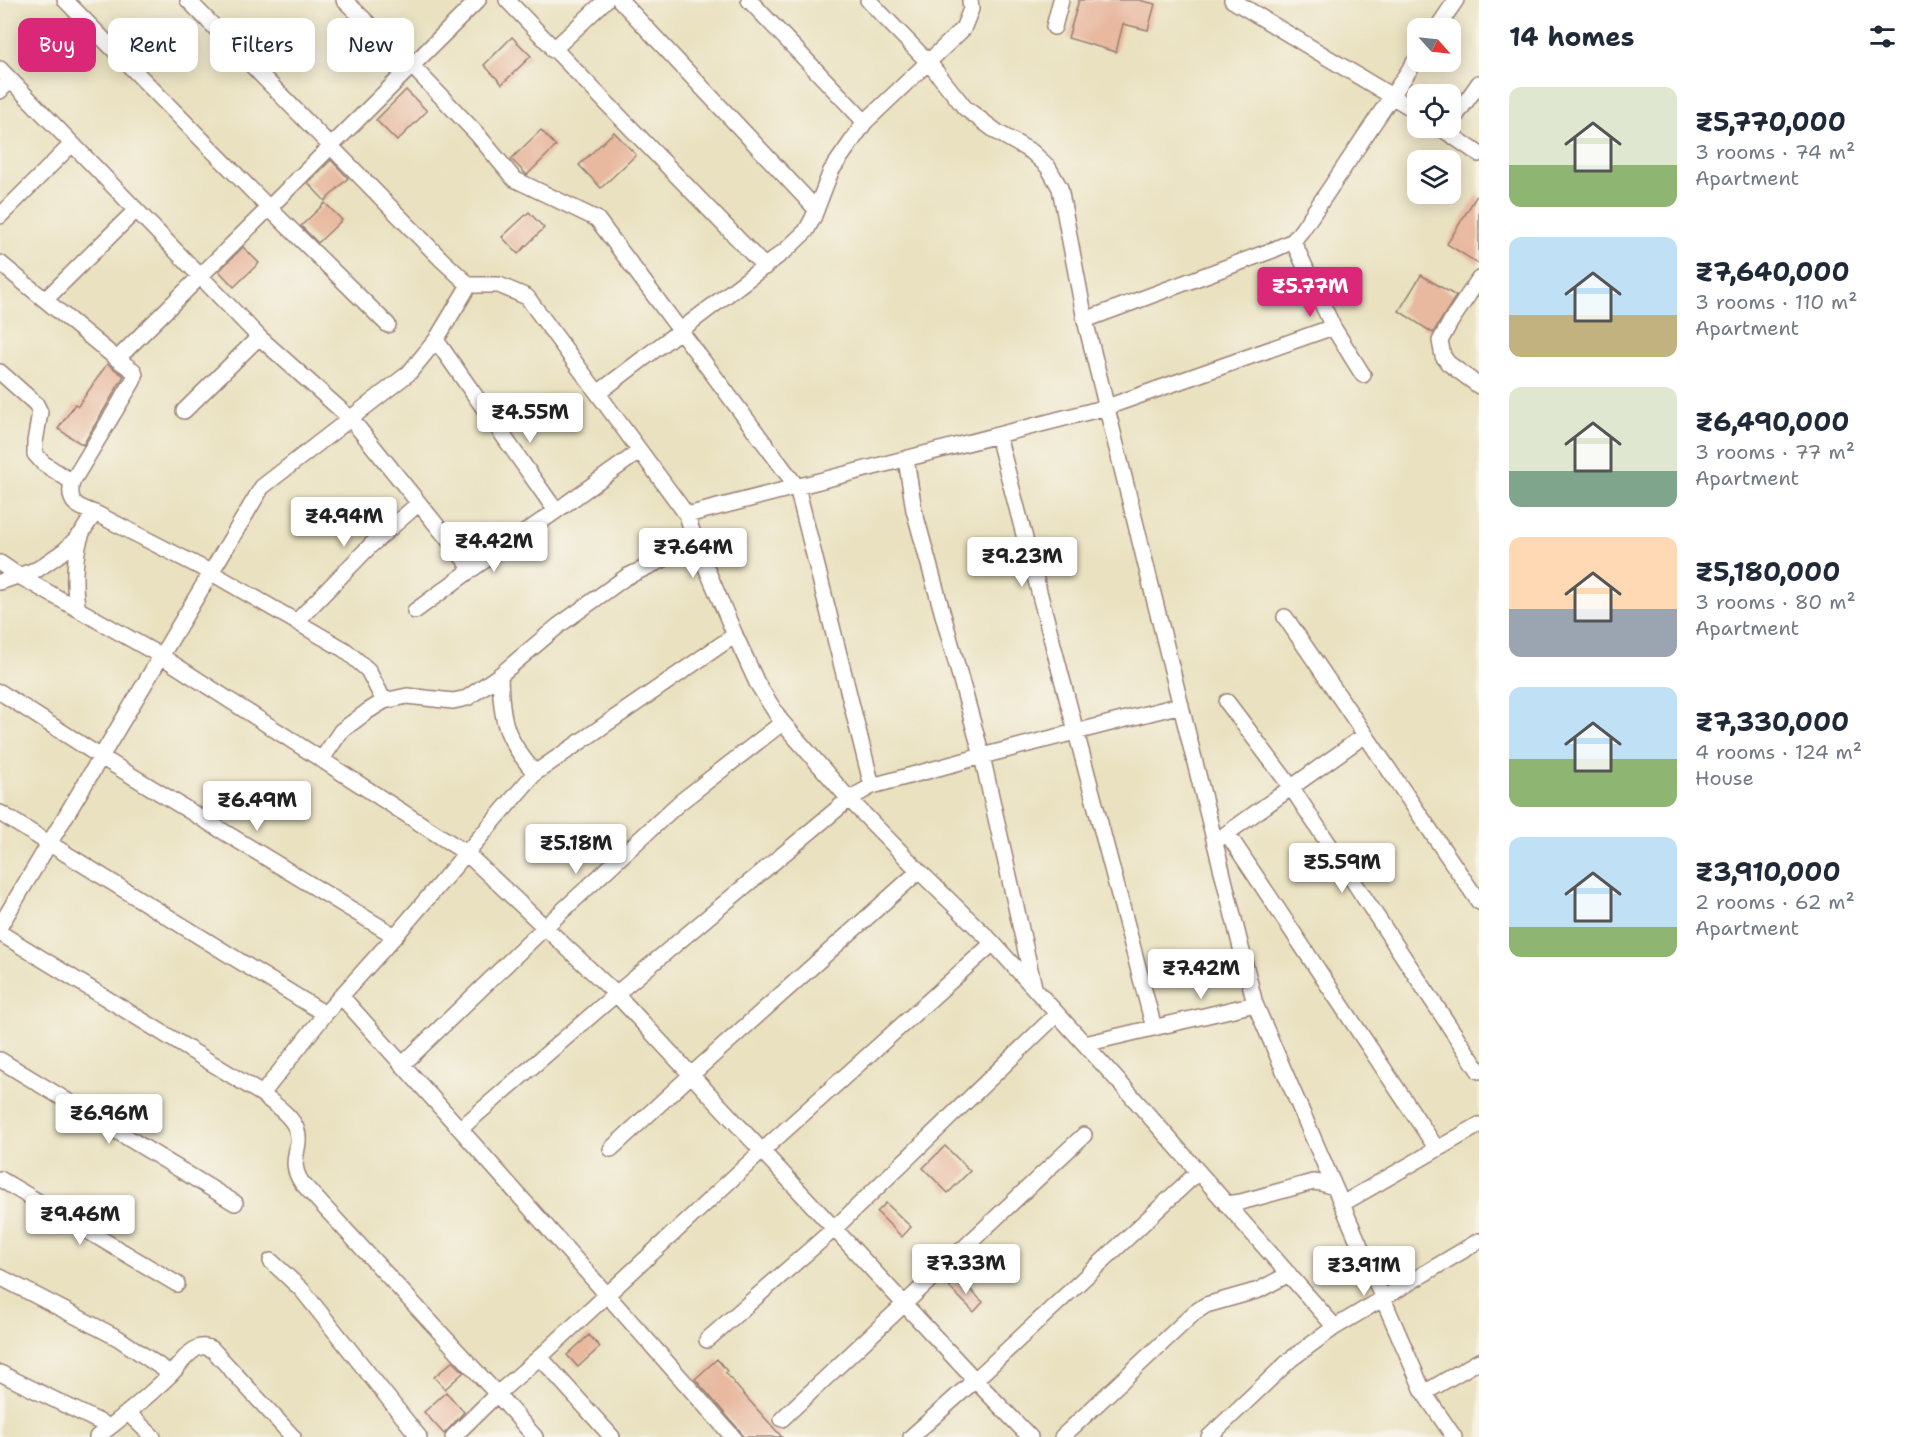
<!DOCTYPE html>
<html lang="en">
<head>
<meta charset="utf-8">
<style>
  :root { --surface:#fff; --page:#f2f2f3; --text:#1f2937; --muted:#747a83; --accent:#db2777 }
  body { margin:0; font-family:"Shantell Sans",sans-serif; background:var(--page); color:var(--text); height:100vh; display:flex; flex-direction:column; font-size:22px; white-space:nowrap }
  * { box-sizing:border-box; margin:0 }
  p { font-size:20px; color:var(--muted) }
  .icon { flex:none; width:33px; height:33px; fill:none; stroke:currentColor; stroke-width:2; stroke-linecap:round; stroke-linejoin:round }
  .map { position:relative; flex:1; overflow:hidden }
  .drawer { display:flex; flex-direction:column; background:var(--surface); width:450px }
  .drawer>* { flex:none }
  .guide { position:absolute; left:18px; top:18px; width:570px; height:54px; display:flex; gap:12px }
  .needle { width:39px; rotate:117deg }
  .controls { position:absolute; left:1407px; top:18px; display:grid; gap:12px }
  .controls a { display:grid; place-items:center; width:54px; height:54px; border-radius:12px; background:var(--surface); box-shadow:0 3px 15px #0003; font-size:30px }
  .price { position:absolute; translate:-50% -51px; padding:0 14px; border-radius:6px; background:#fff; color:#222; font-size:20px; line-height:39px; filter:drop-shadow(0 2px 3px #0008) }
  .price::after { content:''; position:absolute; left:50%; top:36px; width:18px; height:14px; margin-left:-9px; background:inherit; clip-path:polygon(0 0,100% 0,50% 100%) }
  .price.selected { background:var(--accent); color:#fff }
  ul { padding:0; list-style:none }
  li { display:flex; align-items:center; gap:18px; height:150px; padding:0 30px }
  li span { display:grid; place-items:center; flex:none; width:168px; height:120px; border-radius:12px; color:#555 }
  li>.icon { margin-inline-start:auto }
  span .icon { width:72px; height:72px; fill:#fffc; stroke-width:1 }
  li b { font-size:26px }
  h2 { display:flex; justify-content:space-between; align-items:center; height:72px; padding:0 30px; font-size:26px }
  .pill { padding:0 21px; border-radius:12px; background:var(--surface); box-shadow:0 3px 15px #0003; font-size:21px; line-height:54px }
  .pill.selected { background:var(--accent); color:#fff }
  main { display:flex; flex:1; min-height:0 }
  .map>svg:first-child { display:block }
  .building { fill:#e8b89f }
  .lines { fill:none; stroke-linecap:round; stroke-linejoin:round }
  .minor-casing { stroke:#9a8075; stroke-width:18 }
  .minor { stroke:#fff; stroke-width:15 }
</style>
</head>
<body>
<main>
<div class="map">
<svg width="1479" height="1437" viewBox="0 0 1479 1437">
  <rect width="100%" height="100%" fill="#f7f3e8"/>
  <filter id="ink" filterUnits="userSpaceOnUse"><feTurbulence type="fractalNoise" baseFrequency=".0167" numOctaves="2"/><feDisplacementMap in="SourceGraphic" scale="12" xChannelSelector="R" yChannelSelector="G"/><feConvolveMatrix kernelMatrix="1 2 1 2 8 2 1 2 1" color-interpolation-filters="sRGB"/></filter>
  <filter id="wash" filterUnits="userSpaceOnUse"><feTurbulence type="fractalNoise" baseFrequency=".008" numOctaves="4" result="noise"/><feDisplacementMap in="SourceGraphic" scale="24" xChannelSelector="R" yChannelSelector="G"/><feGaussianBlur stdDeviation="1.35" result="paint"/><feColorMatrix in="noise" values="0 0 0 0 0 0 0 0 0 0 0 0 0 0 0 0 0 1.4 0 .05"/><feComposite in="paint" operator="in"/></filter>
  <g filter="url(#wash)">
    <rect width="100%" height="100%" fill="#e9e1bf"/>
    <g id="blocks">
      <path class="building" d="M1079 0H1139L1155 4 1148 30 1123 24 1116 52 1068 38Z
        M512 37 531 56 502 84 484 65Z
        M406 90 427 111 397 141 376 120Z
        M541 130 556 146 527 175 511 159Z
        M614 132 636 155 601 188 579 165Z
        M331 160 348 178 325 201 308 183Z
        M1479 192V264L1447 244Z
        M325 203 342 220 318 243 301 226Z
        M529 212 544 228 518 254 502 237Z
        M243 247 259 263 234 287 219 271Z
        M1421 275 1456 296 1433 333 1399 311Z
        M107 364 124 376 83 445 58 429 75 404 78 406Z
        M945 1146 970 1171 948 1193 923 1168Z
        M886 1203 911 1227 902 1237 877 1212Z
        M958 1278 983 1302 974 1312 949 1287Z
        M589 1335 600 1347 578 1367 567 1355Z
        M717 1359 727 1371 726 1373 739 1389 782 1437H743L740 1431 695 1379Z
        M453 1361 464 1372 445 1389 434 1377Z
        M446 1392 464 1412 444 1434 424 1412Z"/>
    </g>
  </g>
  <g filter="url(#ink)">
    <use href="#blocks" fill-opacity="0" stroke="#9a8075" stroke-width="1.5"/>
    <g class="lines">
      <g class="minor-casing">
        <path id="minor" d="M65 0 268 207 388 325
          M188 0 441 259 469 285H499L527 297 687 515 696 544 735 635 757 683 781 721 849 799 919 871 993 943 1129 1093 1335 1327
          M344 0 412 66 477 134 514 179 597 219 797 487 872 786
          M507 0 765 267
          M620 0 816 209
          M749 0 865 122 963 29 971 9 970 0
          M868 0 929 63 965 108 997 132 1032 152 1048 167 1060 188 1085 320 1255 1004 1424 1393 1454 1437
          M1232 0 1418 112
          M1054 27 1061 0
          M1437 28 1456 0
          M553 50 606 0
          M0 69 259 337 351 419 472 569
          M0 91 10 80
          M1450 124 1479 83
          M1441 128 1479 154
          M0 216 72 144
          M1293 241 1333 327 1363 375
          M0 263 117 359 134 371 135 376 133 381 72 482C67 503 77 507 95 513L212 573 345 650 368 670 384 701
          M1479 279 1451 321 1440 341 1443 356 1448 363 1479 386
          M46 299 136 210
          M1085 320 1273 250 1293 241 1302 230 1418 57
          M436 340 556 511 640 451
          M117 359 478 0
          M0 372 36 404 40 412 35 442V454L43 463 72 482
          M598 393 786 250 806 231 813 218 831 171 865 122
          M184 411 259 337
          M998 436 1154 1028
          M906 459 914 510 982 756 1034 987
          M687 515 1107 407 1333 327
          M0 563 19 576 161 656 466 853 616 994 975 1380 1030 1437
          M0 582 38 569 64 551 82 533
          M78 609C73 588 74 553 82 533 85 526 91 519 95 513
          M415 611 472 569 556 511
          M1285 617 1479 902
          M296 622 371 545 419 503
          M500 675C501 721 505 738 535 773
          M0 692 101 757 395 936
          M1227 702 1291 787 1479 1071
          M322 759 341 731 368 711 384 701 407 696 453 701 467 698 500 675 558 626 626 577 696 544
          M0 813 325 1014
          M1227 833 1437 1149
          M1219 839 1365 735
          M0 926 262 487 409 373 436 340 469 285
          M0 933 262 1094C273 1104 290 1114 296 1128 304 1147 286 1160 302 1183L497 1394 535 1437
          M341 996 460 1129
          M1085 1044 1255 1004
          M0 1060 235 1203
          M402 1065 545 927 679 803 782 723
          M262 1094 325 1014 395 936 535 773 735 635
          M611 1149 691 1075 919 871
          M0 1179 177 1284
          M1226 1204 1241 1202 1313 1182 1321 1183 1334 1187
          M1342 1204 1479 1125
          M271 1261 302 1290 419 1437
          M0 1277 118 1338 171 1374
          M707 1340 834 1229 1057 1014
          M540 1357 612 1437
          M0 1373 110 1427
          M1424 1393 1479 1361
          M128 1413 153 1437
          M782 1419 1084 1135
          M97 1437C122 1418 146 1398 169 1376 178 1368 187 1351 200 1347 205 1346 208 1347 213 1350L293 1437
          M453 1437 497 1394 540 1357 762 1151 993 943
          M733 1437 460 1129 616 994 849 799 872 786 982 756 1181 705
          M911 1437 975 1380 1198 1172
          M1062 1437 1194 1313 1206 1305 1259 1290 1289 1274
          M1209 1437 1291 1359 1335 1327 1479 1241"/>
      </g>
      <use href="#minor" class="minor"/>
    </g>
  </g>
</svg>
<div class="controls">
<a><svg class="needle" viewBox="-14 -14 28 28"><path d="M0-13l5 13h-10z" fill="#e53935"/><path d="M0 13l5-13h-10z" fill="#747a83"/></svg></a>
<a><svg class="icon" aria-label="locate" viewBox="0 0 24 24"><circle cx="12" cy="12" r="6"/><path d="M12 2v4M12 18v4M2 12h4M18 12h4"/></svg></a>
<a><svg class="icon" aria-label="layers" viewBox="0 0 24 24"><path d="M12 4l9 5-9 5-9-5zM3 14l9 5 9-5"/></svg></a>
</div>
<b class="price selected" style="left:1310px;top:318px">₹5.77M</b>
<b class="price" style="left:530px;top:444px">₹4.55M</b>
<b class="price" style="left:344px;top:548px">₹4.94M</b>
<b class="price" style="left:494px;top:573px">₹4.42M</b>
<b class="price" style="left:693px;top:579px">₹7.64M</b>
<b class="price" style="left:1022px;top:588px">₹9.23M</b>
<b class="price" style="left:257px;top:832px">₹6.49M</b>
<b class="price" style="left:576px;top:875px">₹5.18M</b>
<b class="price" style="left:1342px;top:894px">₹5.59M</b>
<b class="price" style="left:1201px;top:1000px">₹7.42M</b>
<b class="price" style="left:109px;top:1145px">₹6.96M</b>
<b class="price" style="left:80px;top:1246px">₹9.46M</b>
<b class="price" style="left:966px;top:1295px">₹7.33M</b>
<b class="price" style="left:1364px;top:1297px">₹3.91M</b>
<div class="guide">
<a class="pill selected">Buy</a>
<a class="pill">Rent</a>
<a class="pill">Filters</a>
<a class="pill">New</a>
</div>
</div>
<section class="drawer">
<h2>14 homes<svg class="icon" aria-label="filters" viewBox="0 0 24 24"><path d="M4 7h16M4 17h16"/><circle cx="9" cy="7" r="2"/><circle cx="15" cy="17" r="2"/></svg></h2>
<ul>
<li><span style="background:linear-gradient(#dfe7d0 65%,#8fb573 0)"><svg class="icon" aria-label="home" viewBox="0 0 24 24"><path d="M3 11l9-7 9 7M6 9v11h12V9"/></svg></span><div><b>₹5,770,000</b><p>3 rooms · 74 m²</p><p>Apartment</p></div></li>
<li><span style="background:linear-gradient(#bfe0f5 65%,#c2b280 0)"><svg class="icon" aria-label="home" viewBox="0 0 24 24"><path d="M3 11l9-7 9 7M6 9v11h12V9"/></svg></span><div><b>₹7,640,000</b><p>3 rooms · 110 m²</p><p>Apartment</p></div></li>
<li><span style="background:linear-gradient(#dfe7d0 70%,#7fa58c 0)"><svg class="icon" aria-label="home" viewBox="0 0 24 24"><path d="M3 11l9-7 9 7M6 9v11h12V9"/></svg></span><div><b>₹6,490,000</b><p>3 rooms · 77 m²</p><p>Apartment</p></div></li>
<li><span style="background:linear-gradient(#ffd9b3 60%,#9aa5b1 0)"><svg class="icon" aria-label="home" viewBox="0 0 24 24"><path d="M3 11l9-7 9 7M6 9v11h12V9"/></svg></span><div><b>₹5,180,000</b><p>3 rooms · 80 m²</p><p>Apartment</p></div></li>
<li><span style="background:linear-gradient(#bfe0f5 60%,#8fb573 0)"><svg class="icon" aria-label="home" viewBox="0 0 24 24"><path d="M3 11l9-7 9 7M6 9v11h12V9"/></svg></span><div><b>₹7,330,000</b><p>4 rooms · 124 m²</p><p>House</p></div></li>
<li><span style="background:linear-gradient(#bfe0f5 75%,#8fb573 0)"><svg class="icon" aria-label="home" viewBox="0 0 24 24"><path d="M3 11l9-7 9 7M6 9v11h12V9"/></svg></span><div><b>₹3,910,000</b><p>2 rooms · 62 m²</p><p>Apartment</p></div></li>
</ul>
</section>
</main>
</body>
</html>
